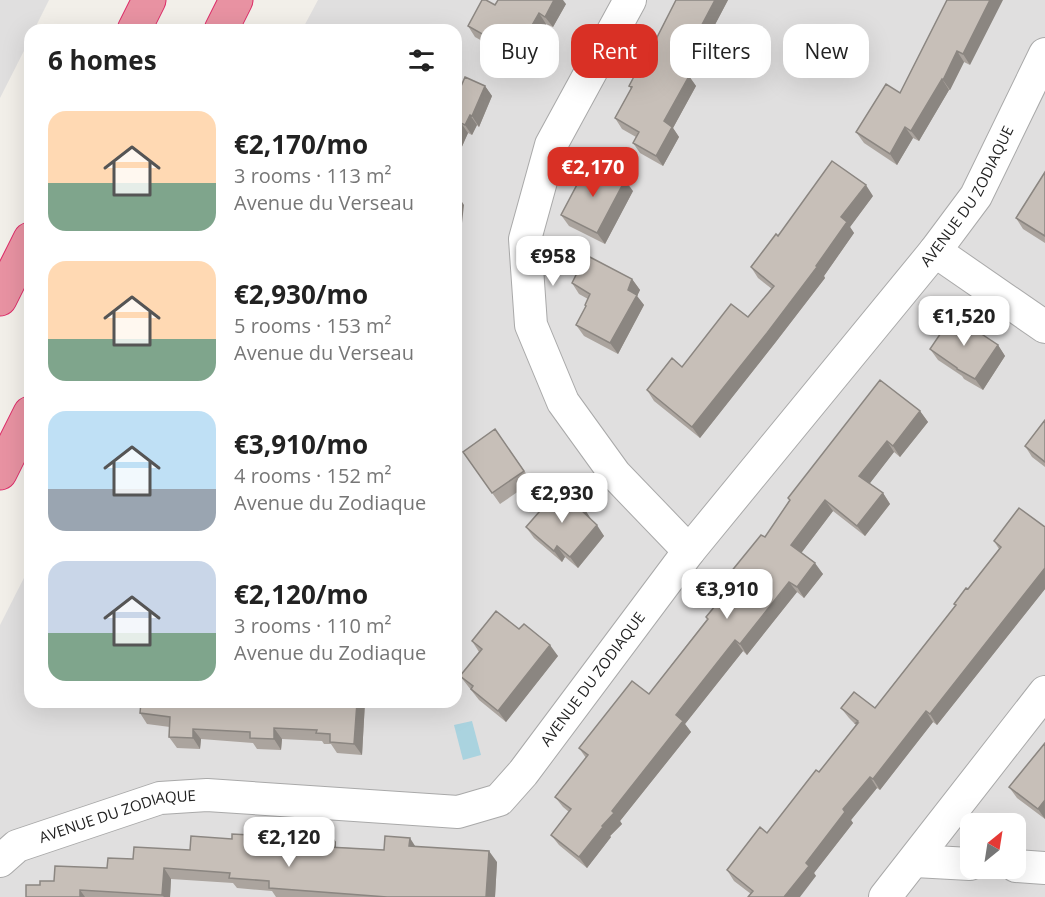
<!DOCTYPE html>
<html lang="en">
<head>
<meta charset="utf-8">
<style>
  :root { --surface:#fff; --page:#f2f2f2; --text:#222; --muted:#767676; --accent:#d93025 }
  body { margin:0; font-family:"Open Sans",sans-serif; background:var(--page); color:var(--text); height:100vh; display:flex; flex-direction:column; font-size:22px; white-space:nowrap }
  * { box-sizing:border-box; margin:0 }
  p { font-size:20px; color:var(--muted) }
  .icon { flex:none; width:33px; height:33px; fill:none; stroke:currentColor; stroke-width:2; stroke-linecap:round; stroke-linejoin:round }
  .map { position:relative; flex:1; overflow:hidden }
  .side { position:absolute; left:24px; top:24px; width:438px; height:684px; display:flex; flex-direction:column; background:var(--surface); border-radius:18px; box-shadow:0 6px 24px #0002 }
  .side>* { flex:none }
  .banner { position:absolute; left:480px; top:24px; width:474px; height:54px; display:flex; gap:12px }
  .needle { width:39px; rotate:30deg }
  .controls { position:absolute; left:960px; top:813px; display:grid; gap:12px }
  .controls a { display:grid; place-items:center; width:66px; height:66px; border-radius:12px; background:var(--surface); box-shadow:0 6px 24px #0002; font-size:30px }
  .price { position:absolute; translate:-50% -51px; padding:0 14px; border-radius:12px; background:#fff; color:#222; font-size:20px; line-height:39px; filter:drop-shadow(0 2px 3px #0008) }
  .price::after { content:''; position:absolute; left:50%; top:36px; width:18px; height:14px; margin-left:-9px; background:inherit; clip-path:polygon(0 0,100% 0,50% 100%) }
  .price.selected { background:var(--accent); color:#fff }
  ul { padding:0; list-style:none }
  li { display:flex; align-items:center; gap:18px; height:150px; padding:0 24px }
  li span { display:grid; place-items:center; flex:none; width:168px; height:120px; border-radius:18px; color:#555 }
  li>.icon { margin-inline-start:auto }
  span .icon { width:72px; height:72px; fill:#fffc; stroke-width:1 }
  li b { font-size:26px }
  h2 { display:flex; justify-content:space-between; align-items:center; height:72px; padding:0 24px; font-size:26px }
  .tag { padding:0 21px; border-radius:18px; background:var(--surface); box-shadow:0 6px 24px #0002; font-size:21px; line-height:54px }
  .tag.selected { background:var(--accent); color:#fff }
  .map>svg:first-child { display:block }
  .residential { fill:#e0dfdf; fill-rule:evenodd }
  .water { fill:#aad3df }
  .lines { fill:none; stroke-linecap:round; stroke-linejoin:round }
  .minor-casing { stroke:#a9a9a9; stroke-width:34 }
  .motorway-casing { stroke:#dc2a67; stroke-width:35 }
  .minor { stroke:#fff; stroke-width:32 }
  .motorway { stroke:#e892a2; stroke-width:33 }
  .wall { fill:#aba49e }
  .shaded-wall { fill:#8b8681 }
  .building { fill:#c7bfb8; stroke:#8b8681; stroke-width:1.5 }
  .labels { text-anchor:middle; stroke-width:4.5; stroke-linejoin:round; paint-order:stroke }
  .street-label { font-size:15px; fill:#222; stroke:#fff }
</style>
</head>
<body>
<div class="map">
<svg width="1045" height="897" viewBox="0 0 1045 897">
  <rect width="100%" height="100%" fill="#f2efe9"/>
  <path class="residential" d="M0 0H49L34 30H30V39L0 98Z
    M318 0H1045V897H0V625L30 566V702H456V30H302ZM970 824H1016V868H970Z"/>
  <path class="water" d="M472 721 481 755 463 760 454 725Z"/>
  <g class="lines">
    <g class="minor-casing">
      <g id="minor">
        <path d="M630 0 551 145 525 239 531 325 563 402 615 474 689 551"/>
        <path d="M935 251 1045 327"/>
        <path id="s1" d="M0 861 17 846 160 798 207 795 458 812 499 800 523 773 689 551 935 251 976 196 1045 54"/>
        <path d="M915 861 970 864"/>
        <path d="M1016 866 1045 868"/>
        <path d="M885 897 1045 692"/>
      </g>
    </g>
    <g class="motorway-casing">
      <path id="motorway" d="M134 30 149 0
        M221 30 236 0
        M0 299 30 239
        M0 473 30 413"/>
    </g>
    <use href="#minor" class="minor"/>
    <use href="#motorway" class="motorway"/>
  </g>
  <path class="wall" d="M676 0H728L688 75 696 86 673 128 679 137 663 166 640 153 633 143 636 137 622 129 615 118 631 89 629 86 649 53Z
    M947 0 970 65 964 62 950 90H949L919 141 913 138 897 165 864 143 856 132 900 93Z
    M566 4 553 27 546 24 524 64 475 37 468 26 495 5Z
    M485 86 492 96 479 127 477 125 472 135 468 133 460 151 456 149V90L459 91Z
    M1045 172V243L1023 229 1016 218Z
    M633 191 605 244 569 226 561 215Z
    M873 196 850 227 854 233 824 276 825 278 775 343 700 438 654 401 647 390 682 367 748 317 772 289 758 278 751 267 778 236Z
    M632 279 640 290 637 296 644 305 618 354 584 336 576 325 586 307 585 305 588 299 579 294 572 283Z
    M998 345 1005 356 983 390 964 379 962 376 938 360 930 349Z
    M920 411 928 422 900 457 894 452 869 484 883 493 890 504 865 536 833 511 801 553 823 574 804 598 797 592 747 655 743 651 685 724 691 732 620 821 622 824 610 836 611 837 587 868 559 845 551 835 569 812 563 807 555 797 586 758 579 748 649 694 707 619 706 617 722 597 717 589 765 537 790 501 788 498Z
    M1045 420V467L1032 457 1025 446Z
    M495 429 532 482 500 504 463 452Z
    M591 519V520L604 536 578 568 565 557 562 562 534 538 526 527Z
    M1045 526V589L937 725 933 722 880 790 877 788 851 820 853 823 814 873 816 876 751 894 734 881 727 870 767 833 819 772 856 725 849 718 841 708H875L955 606 954 604 968 589 999 549 994 541Z
    M519 629 558 656 506 722 479 700 460 676 479 652 472 641Z
    M365 702 362 755 337 753 331 744H324L322 741 282 739 281 750 257 749 253 743 201 739 200 749 177 748 169 737 170 727 147 724 140 713Z
    M1045 743V819L1017 798 1009 787Z
    M329 832 336 842V847L384 850 416 847 497 862 495 897H276L272 891 237 888 233 883 171 879 170 897H26L40 885 107 868 133 859 190 850 232 839Z"/>
  <path class="shaded-wall" d="M554 0H563L566 4 553 27 545 17Z
    M715 0H728L686 80 678 70Z
    M990 0H1003L970 65 963 54Z
    M539 13 546 24 524 64 516 53Z
    M957 51 964 62 950 90 943 80Z
    M689 76 696 86 673 128 679 137 663 166 656 156 664 121Z
    M942 79 949 90 919 141 911 131Z
    M485 86 492 96 479 127 472 116Z
    M470 115 477 125 472 135 465 125Z
    M461 123 468 133 460 151 456 145V134Z
    M905 127 913 138 897 165 890 154Z
    M625 180 633 191 605 244 597 233Z
    M866 185 873 196 850 227 854 233 824 276 825 278 775 343 700 438 692 427 816 266 841 217Z
    M457 194 464 205 459 250 456 245Z
    M632 279 640 290 637 296 644 305 618 354 610 343 628 290Z
    M998 345 1005 356 983 390 975 379Z
    M920 411 928 422 900 457 893 446Z
    M887 441 894 452 867 487 859 476Z
    M883 493 890 504 865 536 857 526Z
    M825 500 833 511 799 556 791 545Z
    M584 508 591 519 589 522 582 511Z
    M597 525 604 536 578 568 570 557Z
    M557 546 565 557 562 562 554 551Z
    M815 563 823 574 804 598 797 587Z
    M1045 568V589L937 725 930 714Z
    M789 582 797 592 747 655 740 644Z
    M735 640 743 651 685 724 691 732 620 821 622 824 610 836 611 837 587 868 579 857 602 826 676 715Z
    M550 645 558 656 506 722 498 711Z
    M357 702H365L362 755 354 744Z
    M926 711 933 722 880 790 873 779Z
    M274 728 282 739 281 750 274 739Z
    M193 729 201 739 200 749 193 738Z
    M870 777 877 788 851 820 853 823 814 873 816 876 800 897H784L843 809Z
    M1045 800V819L1038 809Z
    M329 832 336 842V857L328 847Z
    M410 838 417 849 409 846Z
    M489 851 497 862 495 897H486Z
    M164 868 171 879 170 897H164L162 895Z
    M80 890 85 897H80Z"/>
  <path class="building" d="M482 0H486L495 5 498 0H554L545 17 539 13 516 53 468 26Z
    M676 0H715L678 70 689 76 664 121 672 127 656 156 633 143 639 132 615 118 632 87 629 86 647 52 649 53Z
    M947 0H990L963 54 957 51 943 80 942 79 911 131 905 127 890 154 856 132 886 84 900 93Z
    M465 77 485 86 472 116 470 115 465 125 461 123 456 134V90L459 91Z
    M832 161 866 185 841 217 847 222 816 266 817 267 767 333 692 427 647 390 672 358 682 367 731 304 748 317 774 286 751 267 776 234 778 236Z
    M589 162 625 180 597 233 561 215Z
    M1045 172V236L1016 218Z
    M586 255 632 279 628 290 637 295 610 343 576 325 586 306 585 305 590 294 572 283Z
    M953 315 998 345 975 379 957 369V368L930 349Z
    M880 380 920 411 893 446 887 441 859 476 883 493 857 526 825 500 791 545 815 563 797 587 789 582 740 644 735 640 676 715 683 721 612 811 614 813 602 826 603 827 579 857 551 835 571 809 555 797 588 755 579 748 632 681 649 694 708 619 706 617 724 595 717 589 761 535 765 537 790 500 788 498Z
    M1045 420V462L1025 446Z
    M495 429 524 471 492 493 463 452Z
    M560 488 584 508 582 511 597 525 570 557 557 546 554 551 526 527Z
    M1019 508 1045 527V526V568L930 714 926 711 873 779 870 777 843 809 845 812 806 863 809 866 784 897H748L753 891 727 870 760 827 767 833 816 770 819 772 858 723H856L858 721 841 708 854 692 875 708 945 619 956 605 954 604 966 588 968 589 1001 547 994 541Z
    M496 611 519 629 524 624 550 645 498 711 471 689 473 686 460 676 482 649 472 641Z
    M141 702H357L354 744 330 742V734L316 733 317 730 274 728V739L250 738V732L193 729V738L169 737 170 717 140 713Z
    M1045 743V800L1038 809 1009 787Z
    M305 830 329 832 328 847 384 850 385 836 410 838 409 846 489 851 486 897H387L269 888V881L229 878 230 873 164 868 162 895 80 890V897H26V885H40V881H54L55 866 107 868 108 858 133 859 134 847 190 850 191 836 232 839V834L272 836 273 831 304 833Z"/>
  <g class="labels">
    <g class="street-label">
      <text dy="5" stroke="none"><textPath href="#s1" startOffset="1280">AVENUE DU ZODIAQUE</textPath></text>
      <text dy="5" stroke="none"><textPath href="#s1" startOffset="668">AVENUE DU ZODIAQUE</textPath></text>
      <text dy="5" stroke="none"><textPath href="#s1" startOffset="128">AVENUE DU ZODIAQUE</textPath></text>
    </g>
  </g>
</svg>
<div class="controls">
<a><svg class="needle" viewBox="-14 -14 28 28"><path d="M0-13l5 13h-10z" fill="#e53935"/><path d="M0 13l5-13h-10z" fill="#767676"/></svg></a>
</div>
<b class="price selected" style="left:593px;top:198px">€2,170</b>
<b class="price" style="left:553px;top:287px">€958</b>
<b class="price" style="left:964px;top:347px">€1,520</b>
<b class="price" style="left:562px;top:524px">€2,930</b>
<b class="price" style="left:727px;top:620px">€3,910</b>
<b class="price" style="left:289px;top:868px">€2,120</b>
<div class="banner">
<a class="tag">Buy</a>
<a class="tag selected">Rent</a>
<a class="tag">Filters</a>
<a class="tag">New</a>
</div>
<section class="side">
<h2>6 homes<svg class="icon" aria-label="filters" viewBox="0 0 24 24"><path d="M4 7h16M4 17h16"/><circle cx="9" cy="7" r="2"/><circle cx="15" cy="17" r="2"/></svg></h2>
<ul>
<li><span style="background:linear-gradient(#ffd9b3 60%,#7fa58c 0)"><svg class="icon" aria-label="home" viewBox="0 0 24 24"><path d="M3 11l9-7 9 7M6 9v11h12V9"/></svg></span><div><b>€2,170/mo</b><p>3 rooms · 113 m²</p><p>Avenue du Verseau</p></div></li>
<li><span style="background:linear-gradient(#ffd9b3 65%,#7fa58c 0)"><svg class="icon" aria-label="home" viewBox="0 0 24 24"><path d="M3 11l9-7 9 7M6 9v11h12V9"/></svg></span><div><b>€2,930/mo</b><p>5 rooms · 153 m²</p><p>Avenue du Verseau</p></div></li>
<li><span style="background:linear-gradient(#bfe0f5 65%,#9aa5b1 0)"><svg class="icon" aria-label="home" viewBox="0 0 24 24"><path d="M3 11l9-7 9 7M6 9v11h12V9"/></svg></span><div><b>€3,910/mo</b><p>4 rooms · 152 m²</p><p>Avenue du Zodiaque</p></div></li>
<li><span style="background:linear-gradient(#c9d6e8 60%,#7fa58c 0)"><svg class="icon" aria-label="home" viewBox="0 0 24 24"><path d="M3 11l9-7 9 7M6 9v11h12V9"/></svg></span><div><b>€2,120/mo</b><p>3 rooms · 110 m²</p><p>Avenue du Zodiaque</p></div></li>
</ul>
</section>
</div>
</body>
</html>
